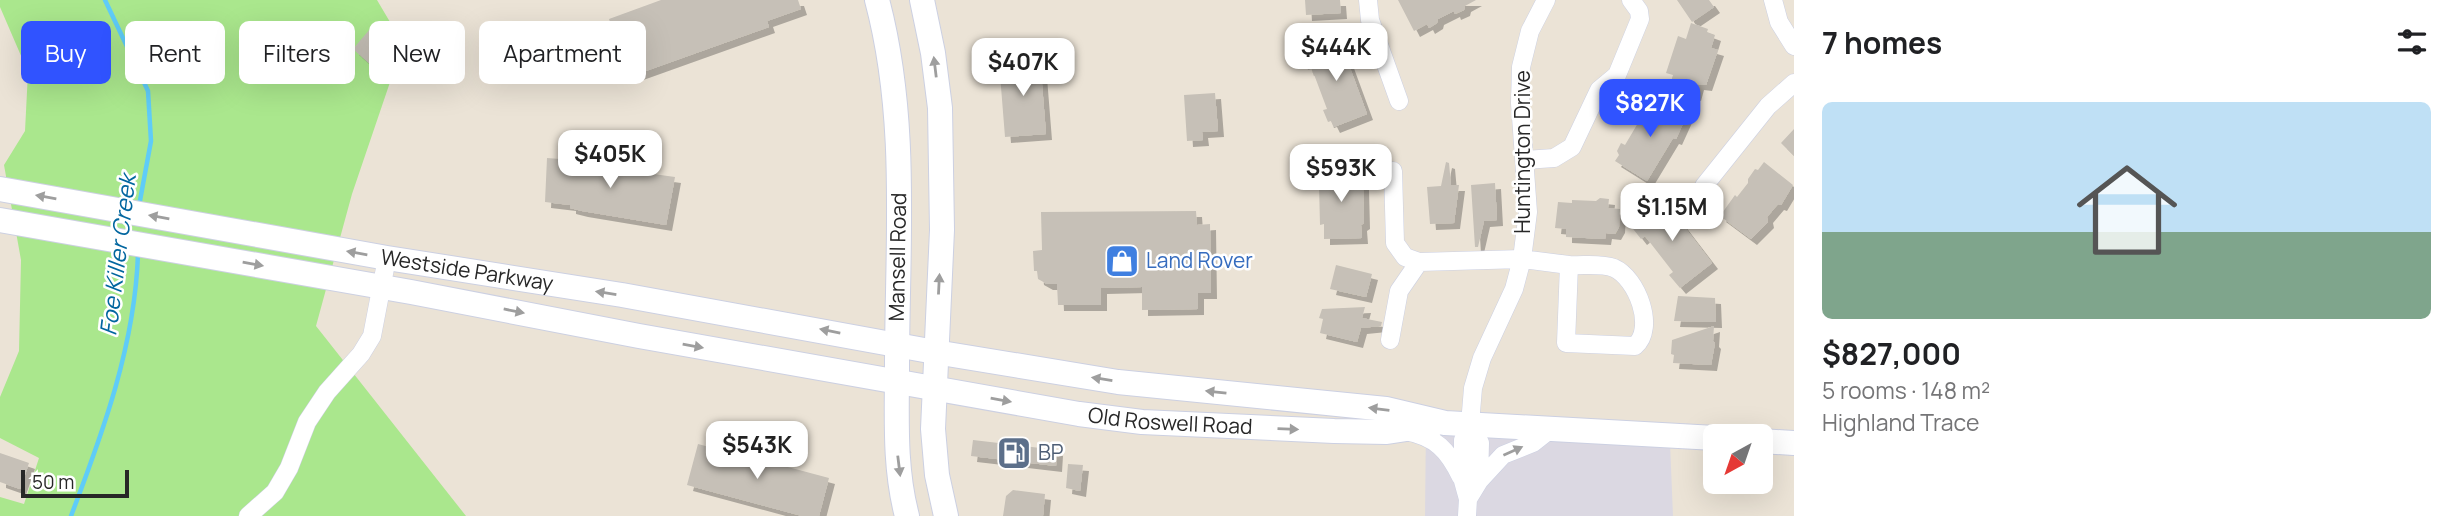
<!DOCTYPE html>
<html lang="en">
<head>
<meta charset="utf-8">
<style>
  :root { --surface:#fff; --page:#f6f6f6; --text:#202124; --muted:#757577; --accent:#3053ff }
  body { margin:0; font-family:Manrope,sans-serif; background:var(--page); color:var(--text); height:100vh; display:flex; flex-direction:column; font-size:26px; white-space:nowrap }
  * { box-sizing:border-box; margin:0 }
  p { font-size:23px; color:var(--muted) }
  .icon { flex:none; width:38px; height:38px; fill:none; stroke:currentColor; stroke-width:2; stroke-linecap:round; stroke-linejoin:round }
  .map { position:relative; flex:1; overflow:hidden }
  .drawer { display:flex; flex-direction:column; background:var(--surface); width:665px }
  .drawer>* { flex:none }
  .top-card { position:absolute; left:21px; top:21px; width:665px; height:63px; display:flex; gap:14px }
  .needle { width:46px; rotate:220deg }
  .buttons { position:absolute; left:1703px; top:424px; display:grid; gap:14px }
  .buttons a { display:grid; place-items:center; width:70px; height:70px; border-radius:10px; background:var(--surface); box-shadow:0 7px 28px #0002; font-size:35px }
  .scale { position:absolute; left:21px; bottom:18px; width:108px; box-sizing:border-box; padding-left:7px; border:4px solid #272727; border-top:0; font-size:19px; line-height:24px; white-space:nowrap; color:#272727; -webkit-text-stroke:5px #fff; paint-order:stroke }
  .price { position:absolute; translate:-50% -60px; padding:0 16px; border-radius:14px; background:#fff; color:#222; font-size:23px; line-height:46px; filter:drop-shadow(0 2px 4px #0008) }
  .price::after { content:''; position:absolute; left:50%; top:42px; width:21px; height:16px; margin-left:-10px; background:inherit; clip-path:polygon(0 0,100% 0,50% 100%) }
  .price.active { background:var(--accent); color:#fff }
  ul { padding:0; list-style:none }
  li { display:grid; align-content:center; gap:14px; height:371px; padding:0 28px }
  li span { display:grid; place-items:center; height:217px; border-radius:10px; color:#555 }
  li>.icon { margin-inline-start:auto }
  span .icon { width:126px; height:126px; fill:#fffc; stroke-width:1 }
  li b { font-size:30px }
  h2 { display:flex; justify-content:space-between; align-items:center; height:84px; padding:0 28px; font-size:30px }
  .chip { padding:0 24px; border-radius:10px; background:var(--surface); box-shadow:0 7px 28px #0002; font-size:24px; line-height:63px }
  .chip.active { background:var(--accent); color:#fff }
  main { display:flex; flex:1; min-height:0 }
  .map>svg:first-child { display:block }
  .industrial { fill:#dbd8e2 }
  .green { fill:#aae78d }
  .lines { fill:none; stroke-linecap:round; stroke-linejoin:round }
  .stream { stroke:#5fccf8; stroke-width:4.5 }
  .building { fill:#c6c0b7; filter:url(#shadow) }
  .street-casing { stroke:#ccd0e2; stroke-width:19 }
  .secondary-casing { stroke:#ccd0e2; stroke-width:26 }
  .street { stroke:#fff; stroke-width:18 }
  .secondary { stroke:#fff; stroke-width:24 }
  .oneway { fill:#9e9e9e }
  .labels { text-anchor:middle; stroke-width:5; stroke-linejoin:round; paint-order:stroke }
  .street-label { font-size:21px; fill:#272727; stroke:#fff }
  .shop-label { font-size:21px; fill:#366cbe; stroke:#fff; text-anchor:start }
  .service-label { font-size:21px; fill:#4e5e75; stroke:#fff; text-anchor:start }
  .water-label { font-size:23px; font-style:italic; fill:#02669f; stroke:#fff }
</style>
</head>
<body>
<main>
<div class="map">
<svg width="1794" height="516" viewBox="0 0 1794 516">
  <defs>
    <filter id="shadow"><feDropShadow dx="6" dy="6" stdDeviation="0" flood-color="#0004"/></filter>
  </defs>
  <rect width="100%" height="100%" fill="#ebe3d6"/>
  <path class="industrial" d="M1426 424 1670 443 1673 516H1425Z"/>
  <path class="green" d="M0 0H377L403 44 352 194 316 326 466 516H0V497L24 504 39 458 0 438V397L19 351 21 260 4 165 25 131 28 72 0 7Z"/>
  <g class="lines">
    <path class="stream" d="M105 0 148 91 151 141 139 206
      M71 516C103 432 135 345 138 254"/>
  </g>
  <path class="building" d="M661 0H798L801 9 767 21 769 27 629 77 609 19Z
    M1305 0H1340L1341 13 1306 15Z
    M1398 0H1476L1465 6 1464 10 1455 14 1454 11 1438 19 1437 23 1429 28 1427 24 1414 31Z
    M1677 0H1709L1714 7 1692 22Z
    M1691 23 1708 29 1707 32 1715 35 1711 48 1718 50 1706 85 1698 84 1695 95 1670 87 1673 75 1666 73 1678 36 1686 39Z
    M370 29 391 48 374 68 353 49Z
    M1339 40 1342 46 1345 44 1349 55 1346 57 1367 114 1334 127 1331 121 1328 122 1323 110 1327 109 1312 69 1308 70 1304 59 1308 58 1306 53Z
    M1040 59 1046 134 1005 137 999 62Z
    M1215 93 1218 131 1202 132 1203 140 1187 141 1184 95Z
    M1655 98 1686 117 1676 139 1673 138 1647 181 1615 161 1619 155 1617 151 1621 143 1625 145 1641 118 1639 117 1646 106 1649 107Z
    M1794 129V156L1781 143Z
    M547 158 586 161 587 164 646 168V173L675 177 666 225 582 211 570 208V205L545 202Z
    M1446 162 1449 163 1451 185H1459L1454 223 1430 224 1427 187 1441 186Z
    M1764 162 1793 185 1781 205 1778 204 1767 217 1768 222 1751 239 1720 216 1735 195 1737 197 1748 183V179L1755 169 1758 170Z
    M1359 169V184H1363L1364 223 1361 225 1362 238 1324 239V224L1320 225 1319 185H1322L1321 170Z
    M1495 183 1497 220 1484 221 1478 247H1475L1471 185Z
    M1600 198 1609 199 1608 208 1620 209 1619 227 1615 234 1606 233 1605 239 1566 237V229L1555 228 1558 202 1572 203V200L1596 201Z
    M1663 199 1712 263 1680 288 1669 275 1673 272 1645 236 1641 239 1630 225Z
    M1196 211 1197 225 1210 224 1211 293H1198V309L1142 310V287L1101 288V305H1058L1057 284H1047L1038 279 1037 271H1034L1033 251 1042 250 1041 212Z
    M1336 265 1372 274 1366 297 1330 289Z
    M1678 296 1715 298 1716 322 1674 321Z
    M1365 307 1362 318 1382 322 1381 326 1361 328 1357 342 1320 333 1323 319 1319 318 1322 309Z
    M1714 326 1713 341 1715 343 1711 365 1673 363 1674 355 1671 354 1672 340Z
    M973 440 1057 450 1056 466 971 456Z
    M715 442 741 449 739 454 829 478 819 516H802L687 485 698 444 713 448Z
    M0 453 29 463 20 489 0 482Z
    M1068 464 1083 465 1080 491 1066 488Z
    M1013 490 1045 494 1043 516H1003L1006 496Z"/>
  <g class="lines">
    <g class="street-casing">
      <path id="street" d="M1368 0 1370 20 1399 101
        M1773 0 1779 22 1794 46
        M1525 160 1554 158 1572 147 1599 90 1617 75 1640 19 1639 11 1631 0
        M1393 171 1395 243 1405 257 1419 262 1522 259 1569 265
        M1704 186 1768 106 1794 83
        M1569 265C1583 266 1601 263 1614 268 1637 278 1656 328 1635 346L1566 343Z
        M1390 340 1399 291 1419 262
        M1470 424 1480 443 1479 481
        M1405 431C1436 437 1448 450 1461 477
        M1468 499 1479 481 1503 455 1533 443 1552 428
        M248 516 275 492 289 468 307 422 327 392 361 354 372 336 387 258
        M1467 516 1468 499 1463 481V440L1470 424 1473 388 1482 358 1514 289 1522 259 1528 212 1520 103 1521 67 1530 31 1546 0"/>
    </g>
    <g class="secondary-casing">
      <g id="secondary">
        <path d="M877 0C909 120 897 244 897 367 897 417 894 467 907 516"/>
        <path d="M922 0 933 53 940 108 942 230 933 429 937 475 946 516"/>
        <path id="s1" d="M0 189 387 258 622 295 935 352 1118 382 1386 409 1445 423 1715 438"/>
        <path id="s2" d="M0 220 411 292 639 336 1079 414 1142 422 1334 431 1387 432 1433 425"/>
        <path d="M1760 441 1794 443"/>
      </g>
    </g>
    <use href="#street" class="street"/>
    <use href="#secondary" class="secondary"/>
  </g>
  <defs><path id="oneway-solid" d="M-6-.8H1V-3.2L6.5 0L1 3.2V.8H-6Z" transform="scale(1.75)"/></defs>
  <g class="oneway">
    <use href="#oneway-solid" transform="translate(935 67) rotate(-97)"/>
    <use href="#oneway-solid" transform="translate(46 197) rotate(-170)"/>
    <use href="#oneway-solid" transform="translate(159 217) rotate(-170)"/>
    <use href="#oneway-solid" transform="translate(357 253) rotate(-170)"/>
    <use href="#oneway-solid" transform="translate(253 264) rotate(10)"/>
    <use href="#oneway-solid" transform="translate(939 284) rotate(-87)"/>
    <use href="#oneway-solid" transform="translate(606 293) rotate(-171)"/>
    <use href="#oneway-solid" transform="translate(514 311) rotate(11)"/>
    <use href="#oneway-solid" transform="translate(830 331) rotate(-169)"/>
    <use href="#oneway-solid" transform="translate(693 346) rotate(10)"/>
    <use href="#oneway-solid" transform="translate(1102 379) rotate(-171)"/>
    <use href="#oneway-solid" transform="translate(1216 392) rotate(-174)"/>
    <use href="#oneway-solid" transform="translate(1001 400) rotate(10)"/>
    <use href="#oneway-solid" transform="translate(1379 409) rotate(-173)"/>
    <use href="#oneway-solid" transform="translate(1288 429) rotate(2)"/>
    <use href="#oneway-solid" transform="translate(1513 451) rotate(-24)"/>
    <use href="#oneway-solid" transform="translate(899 466) rotate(83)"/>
  </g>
  <defs>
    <g id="shop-square" transform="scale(1.75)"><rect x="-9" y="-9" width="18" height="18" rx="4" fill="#3f7fe0" stroke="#fff"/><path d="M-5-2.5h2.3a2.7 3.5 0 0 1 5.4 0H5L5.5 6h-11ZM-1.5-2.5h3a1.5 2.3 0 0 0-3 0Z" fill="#fff"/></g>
    <g id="fuel-square" transform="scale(1.75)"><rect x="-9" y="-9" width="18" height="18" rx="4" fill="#5c6f8a" stroke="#fff"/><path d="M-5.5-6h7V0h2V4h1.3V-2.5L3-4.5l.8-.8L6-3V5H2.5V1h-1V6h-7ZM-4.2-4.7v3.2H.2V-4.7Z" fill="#fff"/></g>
  </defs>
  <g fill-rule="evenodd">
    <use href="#shop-square" x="1122" y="261"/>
    <use href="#fuel-square" x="1014" y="453"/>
  </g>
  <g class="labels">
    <g class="street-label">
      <text transform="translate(1523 152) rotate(-90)" y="7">Huntington Drive</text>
      <text transform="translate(898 257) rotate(-89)" y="7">Mansell Road</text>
      <text dy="7" stroke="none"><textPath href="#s1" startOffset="474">Westside Parkway</textPath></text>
      <text dy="7" stroke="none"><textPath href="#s2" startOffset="1188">Old Roswell Road</textPath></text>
    </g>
    <g class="shop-label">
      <text x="1146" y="268">Land Rover</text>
    </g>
    <g class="service-label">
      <text x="1038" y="460">BP</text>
    </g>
    <g class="water-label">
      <text transform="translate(118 255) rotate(-83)" y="8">Foe Killer Creek</text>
    </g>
  </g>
</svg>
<div class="buttons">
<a><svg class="needle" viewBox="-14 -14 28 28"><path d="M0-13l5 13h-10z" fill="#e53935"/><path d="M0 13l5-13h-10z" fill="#757577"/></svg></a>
</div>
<div class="scale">50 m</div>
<b class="price" style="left:1336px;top:83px">$444K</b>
<b class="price" style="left:1023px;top:98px">$407K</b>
<b class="price active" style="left:1650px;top:139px">$827K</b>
<b class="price" style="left:610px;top:190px">$405K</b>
<b class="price" style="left:1341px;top:204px">$593K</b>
<b class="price" style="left:1672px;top:243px">$1.15M</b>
<b class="price" style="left:757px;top:481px">$543K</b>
<div class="top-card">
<a class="chip active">Buy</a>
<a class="chip">Rent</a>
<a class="chip">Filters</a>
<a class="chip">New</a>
<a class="chip">Apartment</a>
</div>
</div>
<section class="drawer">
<h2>7 homes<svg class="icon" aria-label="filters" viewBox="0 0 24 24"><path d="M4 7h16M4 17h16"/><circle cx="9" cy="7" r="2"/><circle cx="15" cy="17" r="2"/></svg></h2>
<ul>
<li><span style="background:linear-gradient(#bfe0f5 60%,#7fa58c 0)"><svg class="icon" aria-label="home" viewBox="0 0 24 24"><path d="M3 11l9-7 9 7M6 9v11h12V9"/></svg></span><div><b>$827,000</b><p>5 rooms · 148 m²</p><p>Highland Trace</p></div></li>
</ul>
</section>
</main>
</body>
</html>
